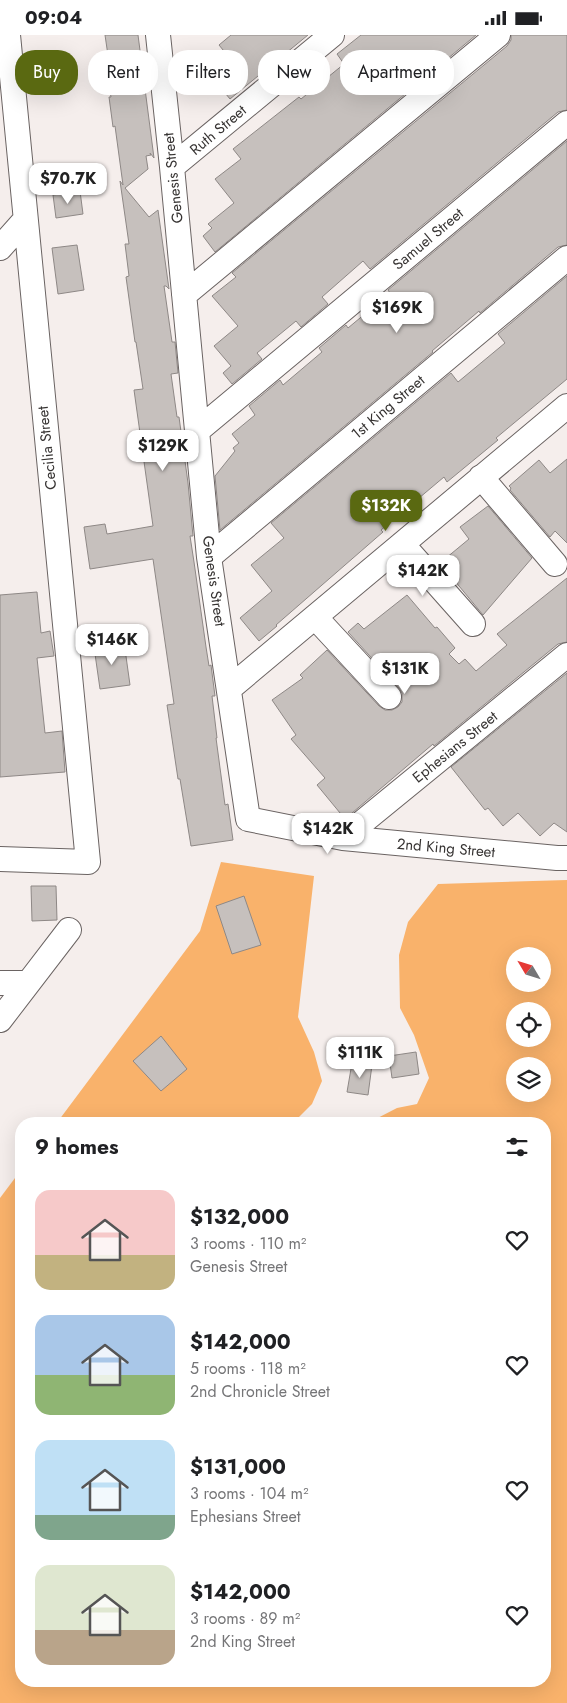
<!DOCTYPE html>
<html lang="en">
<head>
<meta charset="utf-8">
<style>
  :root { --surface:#fff; --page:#f2f2f2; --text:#202124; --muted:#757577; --accent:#5a6911 }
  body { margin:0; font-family:Jost,sans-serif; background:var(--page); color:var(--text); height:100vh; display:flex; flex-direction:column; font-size:19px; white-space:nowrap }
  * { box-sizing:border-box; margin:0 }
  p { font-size:16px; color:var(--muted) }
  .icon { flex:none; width:28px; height:28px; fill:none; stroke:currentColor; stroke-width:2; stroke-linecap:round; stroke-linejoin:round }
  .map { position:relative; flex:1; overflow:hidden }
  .details { position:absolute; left:15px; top:1082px; width:536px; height:570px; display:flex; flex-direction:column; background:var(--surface); border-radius:20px; box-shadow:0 5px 20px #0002 }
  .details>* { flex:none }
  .guide { position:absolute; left:15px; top:15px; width:538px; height:45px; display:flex; gap:10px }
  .needle { width:32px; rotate:308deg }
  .tools { position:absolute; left:506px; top:912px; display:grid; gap:10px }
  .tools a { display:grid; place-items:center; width:45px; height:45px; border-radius:50%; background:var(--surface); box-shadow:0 5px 20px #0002; font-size:25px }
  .price { position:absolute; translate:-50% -42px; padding:0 11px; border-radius:10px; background:#fff; color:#222; font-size:16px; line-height:32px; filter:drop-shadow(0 1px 2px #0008) }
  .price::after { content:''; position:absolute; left:50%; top:30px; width:15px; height:11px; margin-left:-8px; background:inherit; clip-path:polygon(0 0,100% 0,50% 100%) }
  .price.current { background:var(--accent); color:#fff }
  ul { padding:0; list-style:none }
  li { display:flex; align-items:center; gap:15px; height:125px; padding:0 20px }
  li span { display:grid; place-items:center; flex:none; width:140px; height:100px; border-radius:15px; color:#555 }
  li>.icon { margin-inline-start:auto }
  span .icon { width:60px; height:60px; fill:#fffc; stroke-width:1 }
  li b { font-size:21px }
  h2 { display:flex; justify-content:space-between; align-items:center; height:60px; padding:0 20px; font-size:21px }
  .tag { padding:0 18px; border-radius:20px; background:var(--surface); box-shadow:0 5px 20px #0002; font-size:18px; line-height:45px }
  .tag.current { background:var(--accent); color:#fff }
  .status { display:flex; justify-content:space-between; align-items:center; height:35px; padding:0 25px; background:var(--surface); direction:ltr }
  .status svg { height:14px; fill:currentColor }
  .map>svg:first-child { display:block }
  .green { fill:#f9b26b; fill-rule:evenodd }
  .building { fill:#c6c0bd; stroke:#8e8886 }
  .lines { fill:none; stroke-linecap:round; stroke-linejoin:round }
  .street-casing { stroke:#6a6362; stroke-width:26 }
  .street { stroke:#fff; stroke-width:24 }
  .labels { text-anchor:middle; stroke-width:4.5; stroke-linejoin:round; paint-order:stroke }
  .street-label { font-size:15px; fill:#363332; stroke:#fff }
</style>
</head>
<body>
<div class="status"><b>09:04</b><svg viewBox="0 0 49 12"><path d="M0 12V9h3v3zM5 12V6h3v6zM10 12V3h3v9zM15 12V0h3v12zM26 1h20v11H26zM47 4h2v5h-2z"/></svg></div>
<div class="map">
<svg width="567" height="1668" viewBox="0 0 567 1668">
  <rect width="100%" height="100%" fill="#f5eeec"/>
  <path class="green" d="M221 827 314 841 298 982 314 1017 322 1046 312 1069 292 1089H56L200 896Z
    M567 845V1668H0V1163L21 1135V1646H545V1089H366L397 1073 417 1069 429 1043 414 1000 400 973 399 920 408 887 438 849ZM515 921H542V949H515ZM515 976H542V1004H515ZM515 1031H542V1059H515Z"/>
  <path class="building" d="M105 0H138L154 123 150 118 151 120 146 121 148 134 125 153 149 182 158 175 169 254 166 251H164L172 307H175L178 338 171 339 177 382H179L188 448 193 501H190L194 527 206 612 209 631 211 630 215 661H212L217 703H216L225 770 228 769 233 805 191 811 180 744H178L167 670 174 669 153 524 90 534 84 492 105 489 107 499 153 491 134 355 143 354 136 307H135L126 242 129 241 125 209H129L120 146 123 150 115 91 113 92 109 62H111L106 34H110Z
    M231 0H308L230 64 212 42 232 26 219 10Z
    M361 0H476L215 217 203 201 212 193 208 189 234 168 215 144 241 124 233 114 299 62 301 64 344 29 337 19Z
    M511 0H567V75L558 77 370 234 363 226 322 262 328 269 301 292 296 286 257 318 262 324 232 349 223 338 231 331 214 311 238 291 212 261 236 242 232 238 507 11 511 5Z
    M567 106V210L558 212 480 278 479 276 432 316 433 317 220 495 215 441 235 416 233 413 239 408 232 399 255 380 249 371 280 345 283 350 322 317 319 313 346 290 348 293 390 258 388 255Z
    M80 156 83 179 56 183 53 160Z
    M77 210 84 255 58 259 52 213Z
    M567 241V344L496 403 498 405 447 447 444 442 381 495 383 497 276 590 277 591 259 606 240 583 272 556 251 530 284 503 271 488 451 338 458 347 505 308 498 299Z
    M567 424V508L555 496 550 502 510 455 511 453 509 451 539 425 550 438Z
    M488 471 532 523 483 580 440 528 469 504 460 492Z
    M567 543V607L558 609 434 711 433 709 345 784 317 750 325 743 291 704 296 700 272 665 303 643 300 640 327 615 379 671 385 675H392L398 672 402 667V658L399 653 348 597 358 588 364 594 407 560 435 593 437 592 455 613 449 619 459 629 465 624 476 636 507 610 497 599Z
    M37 557 41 598 50 596 54 621 37 623 45 698 62 696 65 737 0 742V560Z
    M124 607 130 650 100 654 94 612Z
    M567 638V797L554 788 540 801 518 778 503 791 488 773 485 775 451 732Z
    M31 851H56L57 885 32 886Z
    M244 861 261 910 232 919 216 871Z
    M161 1001 187 1034 161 1056 133 1026Z
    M416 1017 419 1039 392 1043 389 1021Z
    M352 1028 372 1030 368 1060 347 1057Z"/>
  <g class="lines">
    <g class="street-casing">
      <path id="street" d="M158 0 172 132 209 522 248 784 343 803 557 823H567
        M172 132 332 0
        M0 213 25 185
        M184 260 498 0
        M197 396 567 88
        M481 442 555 529
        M402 509 473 589
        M209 522 567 223
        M315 582 389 662
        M230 653 567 371
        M343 803 567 620
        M0 824 88 827 8 0
        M0 948H28
        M0 985 69 895"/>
    </g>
    <use href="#street" class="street"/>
  </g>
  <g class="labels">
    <g class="street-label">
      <text transform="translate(218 95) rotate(-40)" y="5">Ruth Street</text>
      <text transform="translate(173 143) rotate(-96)" y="5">Genesis Street</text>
      <text transform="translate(428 204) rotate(-40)" y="5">Samuel Street</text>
      <text transform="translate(388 372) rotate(-40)" y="5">1st King Street</text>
      <text transform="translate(47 413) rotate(-96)" y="5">Cecilia Street</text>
      <text transform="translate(214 546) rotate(82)" y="5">Genesis Street</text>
      <text transform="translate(455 712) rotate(-39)" y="5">Ephesians Street</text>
      <text transform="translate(446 813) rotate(5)" y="5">2nd King Street</text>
    </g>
  </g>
</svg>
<div class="tools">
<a><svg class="needle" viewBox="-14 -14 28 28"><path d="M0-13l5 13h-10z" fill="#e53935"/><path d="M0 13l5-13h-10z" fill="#757577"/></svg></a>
<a><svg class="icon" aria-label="locate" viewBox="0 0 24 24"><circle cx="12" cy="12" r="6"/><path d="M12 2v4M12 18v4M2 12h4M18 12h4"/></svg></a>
<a><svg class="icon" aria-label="layers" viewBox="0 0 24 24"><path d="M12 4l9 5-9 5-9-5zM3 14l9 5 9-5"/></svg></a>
</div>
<b class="price" style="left:68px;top:170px">$70.7K</b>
<b class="price" style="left:397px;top:299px">$169K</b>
<b class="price" style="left:163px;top:437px">$129K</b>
<b class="price current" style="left:386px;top:497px">$132K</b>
<b class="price" style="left:423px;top:562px">$142K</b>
<b class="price" style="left:112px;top:631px">$146K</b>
<b class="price" style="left:405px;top:660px">$131K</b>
<b class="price" style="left:328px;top:820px">$142K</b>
<b class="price" style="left:360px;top:1044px">$111K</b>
<div class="guide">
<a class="tag current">Buy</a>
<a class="tag">Rent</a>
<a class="tag">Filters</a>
<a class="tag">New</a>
<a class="tag">Apartment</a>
</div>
<section class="details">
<h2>9 homes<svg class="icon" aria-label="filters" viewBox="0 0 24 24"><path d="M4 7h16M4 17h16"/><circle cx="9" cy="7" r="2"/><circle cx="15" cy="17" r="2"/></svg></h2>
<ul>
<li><span style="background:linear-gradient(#f6c9c9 65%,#c2b280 0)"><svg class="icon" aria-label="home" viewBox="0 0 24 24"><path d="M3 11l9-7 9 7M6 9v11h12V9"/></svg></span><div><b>$132,000</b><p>3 rooms · 110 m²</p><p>Genesis Street</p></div><svg class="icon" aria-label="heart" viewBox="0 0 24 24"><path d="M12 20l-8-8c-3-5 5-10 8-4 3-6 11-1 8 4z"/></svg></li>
<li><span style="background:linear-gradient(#a9c7e8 60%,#8fb573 0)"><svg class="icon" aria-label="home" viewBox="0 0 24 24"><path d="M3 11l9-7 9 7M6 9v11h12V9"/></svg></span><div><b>$142,000</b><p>5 rooms · 118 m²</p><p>2nd Chronicle Street</p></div><svg class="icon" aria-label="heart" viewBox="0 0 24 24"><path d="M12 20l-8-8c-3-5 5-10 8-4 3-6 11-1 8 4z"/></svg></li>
<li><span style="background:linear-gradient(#bfe0f5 75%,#7fa58c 0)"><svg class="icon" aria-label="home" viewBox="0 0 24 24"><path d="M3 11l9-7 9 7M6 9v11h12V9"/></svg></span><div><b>$131,000</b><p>3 rooms · 104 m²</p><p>Ephesians Street</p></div><svg class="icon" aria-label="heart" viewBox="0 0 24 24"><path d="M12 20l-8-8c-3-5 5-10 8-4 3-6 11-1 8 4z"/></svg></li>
<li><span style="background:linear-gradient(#dfe7d0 65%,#b9a48a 0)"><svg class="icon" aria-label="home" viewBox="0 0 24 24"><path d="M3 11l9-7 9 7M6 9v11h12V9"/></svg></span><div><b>$142,000</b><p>3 rooms · 89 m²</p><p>2nd King Street</p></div><svg class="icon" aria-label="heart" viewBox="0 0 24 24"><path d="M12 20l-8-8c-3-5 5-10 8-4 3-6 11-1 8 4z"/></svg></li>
</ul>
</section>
</div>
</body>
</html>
